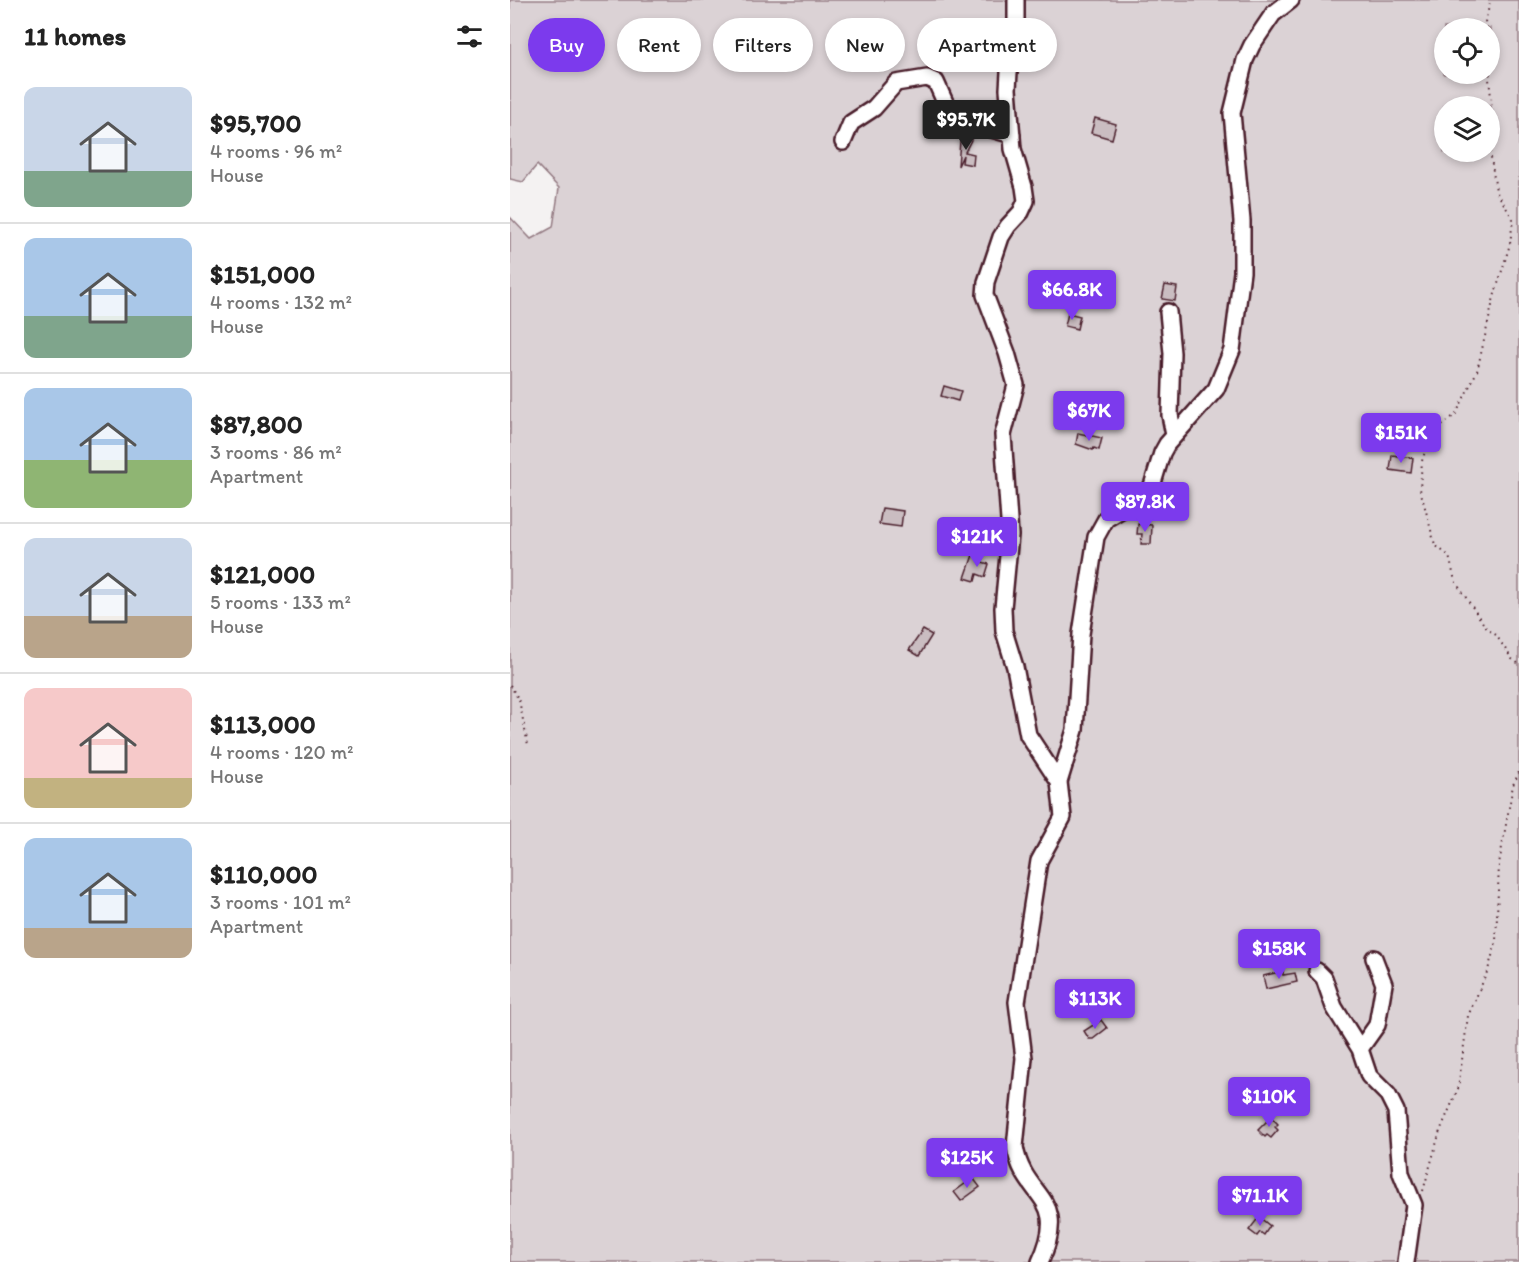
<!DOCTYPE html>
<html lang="en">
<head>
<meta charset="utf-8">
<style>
  :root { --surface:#fff; --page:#f2f2f2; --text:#222; --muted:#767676; --line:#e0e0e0; --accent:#7c3aed }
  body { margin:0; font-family:Itim,sans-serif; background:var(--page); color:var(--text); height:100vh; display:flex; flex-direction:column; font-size:22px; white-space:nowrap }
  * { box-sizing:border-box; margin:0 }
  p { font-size:20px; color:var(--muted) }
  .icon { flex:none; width:33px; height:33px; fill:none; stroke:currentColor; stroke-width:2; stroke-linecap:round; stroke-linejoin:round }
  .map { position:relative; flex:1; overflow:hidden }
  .drawer { display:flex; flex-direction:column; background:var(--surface); width:510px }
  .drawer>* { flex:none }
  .banner { position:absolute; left:18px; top:18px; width:570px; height:54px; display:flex; gap:12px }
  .controls { position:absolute; left:924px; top:18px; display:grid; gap:12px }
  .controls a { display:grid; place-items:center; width:66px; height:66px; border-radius:50%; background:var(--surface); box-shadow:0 3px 9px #0003; font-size:30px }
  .price { position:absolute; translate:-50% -51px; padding:0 14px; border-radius:6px; background:var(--accent); color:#fff; font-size:20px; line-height:39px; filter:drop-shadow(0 2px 3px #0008) }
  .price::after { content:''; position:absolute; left:50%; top:36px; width:18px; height:14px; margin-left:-9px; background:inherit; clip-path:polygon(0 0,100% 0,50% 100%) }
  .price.current { background:#222; color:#fff }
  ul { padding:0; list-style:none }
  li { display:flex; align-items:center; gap:18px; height:150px; padding:0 24px }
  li+li { border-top:2px solid var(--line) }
  li span { display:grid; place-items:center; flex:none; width:168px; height:120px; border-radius:12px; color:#555 }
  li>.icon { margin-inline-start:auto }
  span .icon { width:72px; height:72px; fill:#fffc; stroke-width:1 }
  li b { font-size:26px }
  h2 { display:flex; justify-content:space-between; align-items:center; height:72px; padding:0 24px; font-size:26px }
  .chip { padding:0 21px; border-radius:27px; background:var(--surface); box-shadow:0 3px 9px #0003; font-size:21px; line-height:54px }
  .chip.current { background:var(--accent); color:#fff }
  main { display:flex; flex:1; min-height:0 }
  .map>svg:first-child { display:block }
  .green { fill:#dbd2d5; stroke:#927880; stroke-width:1.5; fill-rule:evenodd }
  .building { fill:#cabdc1; stroke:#4a1f2b; stroke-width:1.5 }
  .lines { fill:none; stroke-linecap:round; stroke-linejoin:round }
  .minor-casing { stroke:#4a1f2b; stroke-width:20 }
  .path { stroke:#4a1f2b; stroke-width:2; stroke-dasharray:1.5 4.5; stroke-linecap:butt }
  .minor { stroke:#fff; stroke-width:15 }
</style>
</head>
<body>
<main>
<section class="drawer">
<h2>11 homes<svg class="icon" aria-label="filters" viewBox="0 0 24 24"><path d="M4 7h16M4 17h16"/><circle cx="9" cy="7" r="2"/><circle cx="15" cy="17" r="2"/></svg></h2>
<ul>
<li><span style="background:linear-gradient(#c9d6e8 70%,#7fa58c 0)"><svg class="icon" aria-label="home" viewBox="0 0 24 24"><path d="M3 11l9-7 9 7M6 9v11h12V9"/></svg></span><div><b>$95,700</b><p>4 rooms · 96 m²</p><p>House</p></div></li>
<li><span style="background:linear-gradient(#a9c7e8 65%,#7fa58c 0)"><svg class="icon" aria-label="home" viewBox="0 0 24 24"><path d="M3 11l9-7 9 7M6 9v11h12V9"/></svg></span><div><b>$151,000</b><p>4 rooms · 132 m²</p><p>House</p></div></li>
<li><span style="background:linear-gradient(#a9c7e8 60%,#8fb573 0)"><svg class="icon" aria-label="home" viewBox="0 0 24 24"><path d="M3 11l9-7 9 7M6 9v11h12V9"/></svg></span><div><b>$87,800</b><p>3 rooms · 86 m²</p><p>Apartment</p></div></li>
<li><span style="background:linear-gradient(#c9d6e8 65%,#b9a48a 0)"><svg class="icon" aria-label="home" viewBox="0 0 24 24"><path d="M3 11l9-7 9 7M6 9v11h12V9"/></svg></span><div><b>$121,000</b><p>5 rooms · 133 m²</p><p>House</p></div></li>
<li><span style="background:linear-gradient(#f6c9c9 75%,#c2b280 0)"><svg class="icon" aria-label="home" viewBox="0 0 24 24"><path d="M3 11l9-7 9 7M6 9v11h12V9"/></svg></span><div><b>$113,000</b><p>4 rooms · 120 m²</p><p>House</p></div></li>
<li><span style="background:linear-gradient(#a9c7e8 75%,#b9a48a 0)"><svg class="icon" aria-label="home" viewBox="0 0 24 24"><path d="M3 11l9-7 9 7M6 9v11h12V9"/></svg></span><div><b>$110,000</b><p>3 rooms · 101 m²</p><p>Apartment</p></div></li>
</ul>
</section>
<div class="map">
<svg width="1009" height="1262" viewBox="0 0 1009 1262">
  <rect width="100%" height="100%" fill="#f4f2f2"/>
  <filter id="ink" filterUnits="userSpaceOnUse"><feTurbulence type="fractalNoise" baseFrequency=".0167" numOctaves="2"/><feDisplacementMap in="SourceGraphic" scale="12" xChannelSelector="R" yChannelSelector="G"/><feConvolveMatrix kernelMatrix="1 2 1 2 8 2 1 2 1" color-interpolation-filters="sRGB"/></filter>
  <g filter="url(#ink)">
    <path class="green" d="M0 0H1009V1262H0V217L21 239 43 227 49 188 27 165 13 182 0 179ZM934 28H980V74H934ZM934 106H980V152H934Z"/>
    <path class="building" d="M585 118 606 124 602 139 581 133Z
      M454 134 462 138 455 152 464 154 463 165 452 163 453 155 448 166 450 141Z
      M655 285 667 287 665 301 652 299Z
      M558 313 570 316 567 329 555 326Z
      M434 386 451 391 448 401 431 396Z
      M568 433 592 438 589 450 584 448 583 450 566 444Z
      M882 455 903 458 901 473 880 470Z
      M372 508 393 511 391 527 369 524Z
      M628 524 642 525 641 544H631L632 534H627Z
      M463 555 473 558 472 562 479 564 475 577 467 574 465 581 455 578Z
      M413 630 422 635 409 656 399 650Z
      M773 971V975L785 973 787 982 756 989 753 976Z
      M591 1020 597 1028 583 1039H579L574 1031Z
      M761 1117 768 1124 765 1127 768 1130 761 1138 757 1135 755 1137 748 1130Z
      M463 1178 470 1187 451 1201 444 1192Z
      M749 1217 760 1226 754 1235 750 1232 747 1236 739 1230Z"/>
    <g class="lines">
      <g class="minor-casing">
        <path id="minor" d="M506 0V45L499 72 498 89 503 149 514 187 516 201 511 212 498 226 491 237 476 282 475 295 497 353 506 385 493 435 500 535 493 608 494 631 505 667 518 735 549 782
          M333 142 341 123 364 108 386 83 417 78 426 82 438 109 450 120 502 135
          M658 312 662 353 660 415 664 435
          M807 971 814 978 824 1007 850 1049 859 1076 878 1095 886 1111 891 1173 904 1205 896 1262
          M850 1049 867 1025 874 984 864 958
          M530 1262C561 1195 514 1200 505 1147L514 1058 507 1002 529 861 553 817 549 782 565 730 571 634 586 537 596 519 631 498 642 486 652 453 657 444 706 389 722 350 732 272V221L722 113 735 60 742 45 763 14 781 0"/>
      </g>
      <path class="path" d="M977 28 975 21 981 0
        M980 44 981 54 979 79 984 123 980 151 986 191 1003 219 1000 244 984 297 967 371 946 414 920 436 912 461 910 489 925 545 939 556 945 581 977 629 986 635 1002 659 1009 664
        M0 685 9 700 18 745
        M913 1191 930 1131 948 1089 958 1016 978 970 986 942 989 864 1003 785 1009 772"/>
      <use href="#minor" class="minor"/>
    </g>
  </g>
</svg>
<div class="controls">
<a><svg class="icon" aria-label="locate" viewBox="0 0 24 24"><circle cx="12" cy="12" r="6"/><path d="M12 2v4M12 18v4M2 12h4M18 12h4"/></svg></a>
<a><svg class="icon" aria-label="layers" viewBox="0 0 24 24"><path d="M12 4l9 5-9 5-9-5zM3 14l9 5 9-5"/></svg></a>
</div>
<b class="price current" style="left:456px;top:151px">$95.7K</b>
<b class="price" style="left:562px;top:321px">$66.8K</b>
<b class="price" style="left:579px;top:442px">$67K</b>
<b class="price" style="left:891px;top:464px">$151K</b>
<b class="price" style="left:635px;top:533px">$87.8K</b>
<b class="price" style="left:467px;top:568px">$121K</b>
<b class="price" style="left:769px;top:980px">$158K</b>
<b class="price" style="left:585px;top:1030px">$113K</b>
<b class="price" style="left:759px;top:1128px">$110K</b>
<b class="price" style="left:457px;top:1189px">$125K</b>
<b class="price" style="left:750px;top:1227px">$71.1K</b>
<div class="banner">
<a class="chip current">Buy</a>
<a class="chip">Rent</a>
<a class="chip">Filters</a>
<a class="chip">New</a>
<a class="chip">Apartment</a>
</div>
</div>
</main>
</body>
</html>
